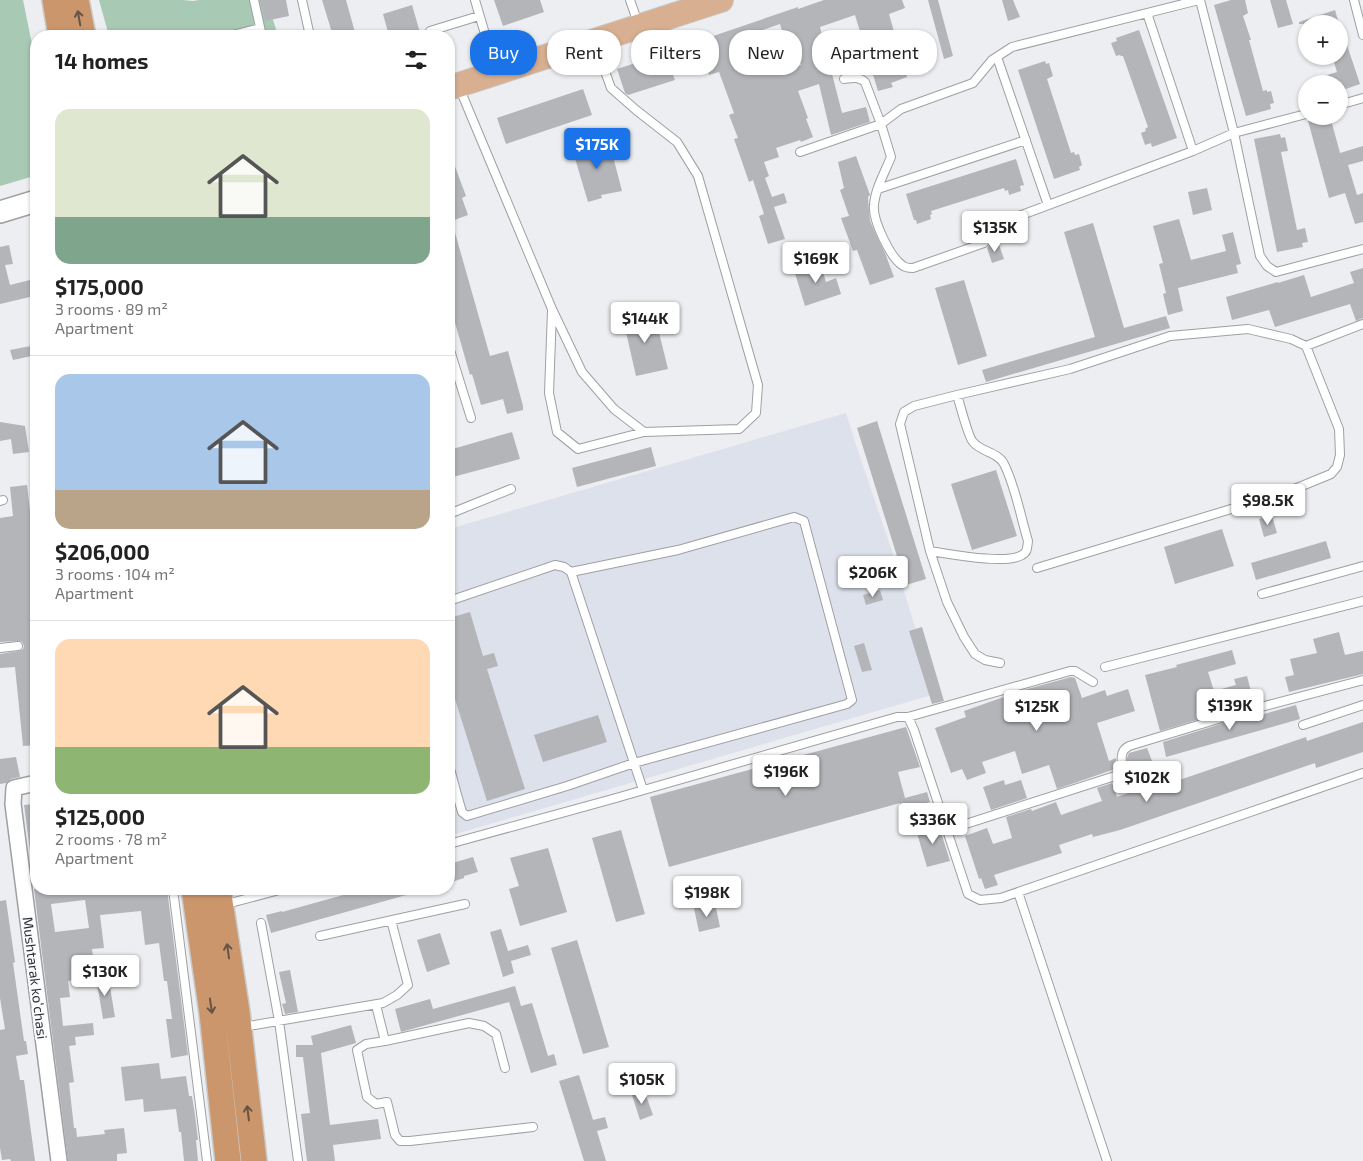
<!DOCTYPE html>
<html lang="en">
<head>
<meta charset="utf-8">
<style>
  :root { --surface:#fff; --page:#f6f6f6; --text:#222; --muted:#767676; --line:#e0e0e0; --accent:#1a73e8 }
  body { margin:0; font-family:"Exo 2",sans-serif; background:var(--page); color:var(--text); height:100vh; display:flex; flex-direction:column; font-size:19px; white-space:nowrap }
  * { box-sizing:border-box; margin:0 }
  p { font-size:16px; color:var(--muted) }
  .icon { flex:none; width:28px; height:28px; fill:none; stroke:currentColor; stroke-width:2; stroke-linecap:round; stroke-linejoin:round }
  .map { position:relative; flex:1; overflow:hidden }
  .sheet { position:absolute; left:30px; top:30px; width:425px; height:865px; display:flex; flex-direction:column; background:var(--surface); border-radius:20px; box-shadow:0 1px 4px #0004 }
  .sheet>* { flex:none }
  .top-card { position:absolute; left:470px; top:30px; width:475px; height:45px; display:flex; gap:10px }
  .controls { position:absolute; left:1298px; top:15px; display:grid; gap:10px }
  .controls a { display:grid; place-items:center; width:50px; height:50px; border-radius:50%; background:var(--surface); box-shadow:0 1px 4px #0004; font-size:25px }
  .price { position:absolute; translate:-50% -42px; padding:0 11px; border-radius:5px; background:#fff; color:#222; font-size:16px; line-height:32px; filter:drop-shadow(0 1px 2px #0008) }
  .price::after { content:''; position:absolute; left:50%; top:30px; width:15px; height:11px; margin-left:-8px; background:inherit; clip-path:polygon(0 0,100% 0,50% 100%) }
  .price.current { background:var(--accent); color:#fff }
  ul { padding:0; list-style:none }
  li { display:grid; align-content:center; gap:10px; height:265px; padding:0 25px }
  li+li { border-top:1px solid var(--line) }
  li span { display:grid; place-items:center; height:155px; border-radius:15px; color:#555 }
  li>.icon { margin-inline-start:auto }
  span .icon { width:90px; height:90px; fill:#fffc; stroke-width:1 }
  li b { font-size:21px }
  h2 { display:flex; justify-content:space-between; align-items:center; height:60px; padding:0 25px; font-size:21px }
  .tag { padding:0 18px; border-radius:20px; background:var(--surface); box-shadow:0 1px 4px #0004; font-size:18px; line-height:45px }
  .tag.current { background:var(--accent); color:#fff }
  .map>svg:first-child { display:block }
  .built { fill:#dce1ec }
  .green { fill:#a8c9b3 }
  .building { fill:#b3b5b9; fill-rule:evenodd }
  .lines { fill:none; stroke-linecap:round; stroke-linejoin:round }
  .service-casing { stroke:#9ea0a3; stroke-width:10 }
  .minor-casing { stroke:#9ea0a3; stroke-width:18 }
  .secondary-casing { stroke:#9ea0a3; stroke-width:24 }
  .primary-casing { stroke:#c9c9c9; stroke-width:26 }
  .trunk-casing { stroke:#c9c9c9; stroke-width:28 }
  .service { stroke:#fff; stroke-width:8 }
  .minor { stroke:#fff; stroke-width:15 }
  .secondary { stroke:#fff; stroke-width:21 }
  .primary { stroke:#d8b091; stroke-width:24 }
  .trunk { stroke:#cb966c; stroke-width:25 }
  .oneway { stroke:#665446 }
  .labels { text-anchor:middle; stroke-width:4.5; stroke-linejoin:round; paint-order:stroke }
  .street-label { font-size:14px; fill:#2f3031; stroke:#f9fbff }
</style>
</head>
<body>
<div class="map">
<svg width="1363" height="1161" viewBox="0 0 1363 1161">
  <rect width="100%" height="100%" fill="#eceef1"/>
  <path class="built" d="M846 413 860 457 892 551 935 694 449 836V529Z"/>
  <path class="green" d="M0 0H23L36 64V170L34 176 0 186Z
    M99 0H182L193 1 199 0H267L278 36H109Z"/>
  <path class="building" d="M260 0H286L289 16 265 21Z
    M322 0H346L356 36H333Z
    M494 0H540L544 12 503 26Z
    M824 0H902L905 8 889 14 907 77 891 83 893 87 878 91 855 15 820 27 842 113 866 107 870 122 831 135 819 84 798 91 808 118 806 119 813 137 801 142 800 140 776 148 779 157 764 162 769 176 765 178 772 197 784 193 787 203 774 207 785 239 768 244 759 216 764 214 753 180 749 182 740 156 734 139 738 138 729 115 734 113 719 72 709 75 706 65 673 75 675 80 628 95 625 93 617 69 682 48V47L725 32 798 7V9ZM780 24 785 41 792 39 801 65 779 73 771 51 764 54 757 32Z
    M928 0H938L953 56 944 59Z
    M1002 0H1013L1020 17 1008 21Z
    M1231 0H1245L1248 13 1243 16 1251 40H1249L1263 91 1267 90V92L1271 91 1274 103 1270 104 1271 109 1246 116 1214 5Z
    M1270 0H1286L1293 24 1278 28Z
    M412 5 421 36H389L383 14Z
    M1335 10 1339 24H1299V22Z
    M1339 27H1341L1360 84 1343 90 1341 84H1308V81L1337 72 1332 56H1339Z
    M1139 30 1177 138 1152 147 1151 143 1145 145 1141 133 1146 131 1145 129 1148 127 1123 56H1121L1120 55 1116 56 1111 43 1117 41 1116 38Z
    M1045 61 1046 64 1049 63 1053 76 1047 79 1071 153 1074 152 1075 155 1079 154 1082 165 1079 167 1080 170 1054 179 1018 70Z
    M583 89 592 115 506 144 497 118Z
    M1324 116H1330L1340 153 1363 146V161L1348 165 1357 195 1363 193V222L1355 224 1345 193 1329 198 1308 121Z
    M1280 134 1281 138 1285 137 1288 151 1281 152 1297 230 1305 228 1308 242 1302 243 1303 247 1277 252 1254 139Z
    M585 141 587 147 609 141 622 191 601 195 602 198 588 202 571 145Z
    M449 153H450L466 196 462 198 468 215 449 222Z
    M856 156 870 195 868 197 869 211 870 221 878 239 885 253 894 277 870 285 857 250 853 251 841 218 849 216 840 190 844 188 838 162Z
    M1016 159 1024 185 1020 186 1021 191 1009 195 1008 190 1005 191 1004 188 931 211 932 214 930 215 931 219 917 224 916 220H914L906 194Z
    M1207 188 1212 210 1193 215 1188 192Z
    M1179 219 1191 260 1226 251 1222 235 1233 232 1241 264 1236 265 1238 273 1178 288 1183 311 1168 315 1163 294 1166 293 1159 264 1163 263 1153 226Z
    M452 222 490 356 508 351 523 406V410L507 414 503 399 481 405 472 374 470 375 449 302V223Z
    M1093 223 1124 328 1166 316 1170 328 986 382 982 370 1095 337 1064 232Z
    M998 242 1004 259 992 263 987 248 990 245Z
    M9 245 13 264 5 265 10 285 30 280 34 296 0 304V247Z
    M820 262 826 282 836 278 841 294 805 306 794 270Z
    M1363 268V318L1356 321 1350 304 1275 327 1269 310 1232 320 1226 297 1278 282V283L1304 275 1311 297 1354 283 1350 272Z
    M964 280 987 356 958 365 935 288Z
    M654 312 668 369 636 376 623 319Z
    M36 345V355L13 360 10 350Z
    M877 421 926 579 906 585 857 428Z
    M0 422 25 426 29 452 13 454 11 439 0 441Z
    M512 432 520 459 449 478V450Z
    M651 447 656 466 577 487 572 468Z
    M996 470 1017 536 972 550 951 484Z
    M27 485 30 511H36V630L33 631 36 662V745L23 746 15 667 0 668V654L19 651 23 649 24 646 22 642 20 641 0 642V518L13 516 10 487Z
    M1272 516 1277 533 1264 537 1259 519Z
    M1222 529 1234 566 1175 584 1164 547Z
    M1326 541 1331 558 1256 580 1251 563Z
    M880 590 883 600 866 605 863 595Z
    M470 612 483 656 494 653 498 666 487 669 525 789 487 801 449 680V618Z
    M922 627 944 701 932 704 909 631Z
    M1339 632 1345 655 1363 651V674L1289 692 1285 677 1294 675 1290 659 1317 653 1313 639Z
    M864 643 872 670 862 672 854 646Z
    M1232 650 1236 664 1208 672 1214 691 1236 685 1234 679 1247 676 1254 703 1160 731 1145 675 1177 667 1176 665Z
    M1071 677 1075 678 1082 698 1105 690 1107 696 1128 689 1135 711 1097 723 1109 761 1116 758 1115 769 1057 789 1049 765 1022 774 1015 751 982 762 986 773 967 780 962 769 951 773 935 728 966 717 964 711 1024 690Z
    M1296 705 1300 719 1166 757 1163 742 1240 718 1257 714V716Z
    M598 715 607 742 543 762 534 735Z
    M1363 722V752L1316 768 1315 763 1120 830 1093 837 1092 834 1059 845 1062 853 994 875 998 885 985 889 981 878 979 879 965 836 987 828 993 844 1012 838 1006 817 1031 809 1032 811 1056 802 1061 815 1102 801 1097 788 1112 783 1117 797 1143 788 1144 792 1306 737 1307 741Z
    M906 727 920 767 898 772 905 798 927 792 930 802 901 810 900 803 669 867 650 797Z
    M1147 748 1152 761 1127 767V758L1129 753Z
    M16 757 20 777 11 779 6 783 0 784V759Z
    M1004 780 1005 785 1021 780 1027 798 991 810 983 787Z
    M36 804V850L30 851 24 805Z
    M938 823 950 861 927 867 916 830Z
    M621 830 645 914 616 922 592 838Z
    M548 848 567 912 520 926 509 889 519 886 510 858Z
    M473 857 478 872 464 876V878L449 883V864Z
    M34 889H167L188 1055 171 1058 166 1019H172L167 981H164L159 943 145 945 141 911 100 915 104 948 92 949 96 977 68 981 70 997 60 998 63 1026 93 1023 94 1035 75 1037 76 1045 69 1046 74 1082 69 1083 74 1128H76L77 1137 105 1134 104 1130 124 1128 127 1153 117 1154V1161H68ZM85 900 89 928 55 932 51 904Z
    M365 889H416L417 892 271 933 266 915 282 911V912Z
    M6 900 15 962 13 963 24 1041H26L28 1054 16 1056 20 1080H24L35 1161H11L10 1159 2 1160 0 1148V1030L5 1029 0 998V901Z
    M715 903 720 927 699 932 694 908Z
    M501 929 508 951 528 945 531 955 511 961 514 973 503 977 490 932Z
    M440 933 450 964 427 972 417 940Z
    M577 940 609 1047 583 1054 551 948Z
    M290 970 298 1012 285 1014 282 1004 286 1003 279 972Z
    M108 975 115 1017 103 1019 96 977Z
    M515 986 521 1006 532 1003 548 1056 554 1054 557 1065 531 1073 509 1002 401 1032 395 1009 430 999 433 1009Z
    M351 1025 356 1043 321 1053 330 1125 378 1119 381 1139 333 1145 335 1161H307L301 1114 310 1113 303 1057H296V1045H313L311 1036Z
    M159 1063 161 1079 186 1076 189 1096H192L195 1115 198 1140H196L198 1161H184L181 1132H179L176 1109 144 1112 143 1099 125 1101 121 1067Z
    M579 1075 593 1120 605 1117 608 1128 597 1131 606 1161H584L559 1081Z
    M644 1090 653 1115 640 1120 632 1095Z"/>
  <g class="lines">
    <g class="service-casing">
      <path id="service" d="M254 0 262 36
        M302 0 310 36
        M475 0 496 71
        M630 0 638 23
        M1199 0 1012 47 992 60 973 83 901 109 881 124 891 157C885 172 875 189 874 205 872 219 890 257 902 265 905 268 909 268 913 268L984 243 1003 222 1193 151 1234 133 1306 114
        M1200 0 1234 133 1260 256 1267 266 1276 272 1363 249
        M1354 0 1363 35
        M1147 13 1193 151
        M430 31 479 16
        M229 36 260 28
        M997 57 1048 205
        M459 87 552 309 582 372 614 409 644 432 739 429 756 413 758 385 698 176 677 142 636 110 611 88 595 44
        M1339 105 1363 98
        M800 152 881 124 865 82C858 76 852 78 844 79
        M878 189 1026 140
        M552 311 549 393 557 432 578 449 644 432
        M449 347 471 418
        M0 501 3 500
        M449 514 511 489
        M930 551C951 554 1004 565 1022 555 1028 552 1027 547 1028 541 1021 518 1015 485 1004 464 998 452 981 452 973 442 968 437 960 404 957 395
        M1037 568 1287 492 1331 474 1337 467 1340 455 1339 429 1306 346
        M1262 594 1363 566
        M449 601 555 565 564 567 571 572 643 790
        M0 648 18 646
        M1000 663 985 660 975 654 964 637 947 602 930 551 900 424 904 412 914 406 957 395 1070 369 1170 336 1248 329 1291 339 1306 346 1363 324
        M1105 667 1363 601
        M908 717 914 730 968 894 980 900 1001 898 1363 773
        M1303 725 1363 705
        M449 765 456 791
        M449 793 456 791 462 812 467 816 567 786 634 763 847 704 852 700 804 521 794 517 678 550 571 572
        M947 830 1115 776C1129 769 1114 754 1129 746L1238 713 1363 680
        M449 844 616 798 897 717H908L1070 671H1075L1093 682
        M173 889 207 1161
        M1018 892 1107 1161
        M223 905 283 889
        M261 923 279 1021 298 1161
        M320 936 465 904
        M376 1005 385 1041 469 1023 484 1026 496 1034 505 1068
        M243 1027 383 1003 397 995 408 985 391 920
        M385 1041 366 1044 357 1050 367 1097 376 1104 387 1102 395 1135 400 1141H410L533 1127"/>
    </g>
    <g class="minor-casing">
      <path id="minor" d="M36 783 14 788 13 804 59 1161"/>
    </g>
    <g class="secondary-casing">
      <path id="secondary" d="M0 212 36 201"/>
    </g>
    <g class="primary-casing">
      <path id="primary" d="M449 88 721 0"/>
    </g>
    <g class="trunk-casing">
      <path id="trunk" d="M55 0 61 36
        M76 0 83 36
        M194 889 212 1013 228 1161
        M218 889 237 1012 254 1161"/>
    </g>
    <use href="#service" class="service"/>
    <use href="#minor" class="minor"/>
    <use href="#secondary" class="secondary"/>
    <use href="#primary" class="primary"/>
    <use href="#trunk" class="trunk"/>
  </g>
  <defs><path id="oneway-shaft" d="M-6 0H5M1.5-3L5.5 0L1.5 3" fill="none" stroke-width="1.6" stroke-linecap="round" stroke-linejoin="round" transform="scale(1.25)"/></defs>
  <g class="oneway">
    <use href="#oneway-shaft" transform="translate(79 18) rotate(-100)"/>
    <use href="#oneway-shaft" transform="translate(228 951) rotate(-98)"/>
    <use href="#oneway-shaft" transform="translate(211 1006) rotate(82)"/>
    <use href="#oneway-shaft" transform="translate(248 1113) rotate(-97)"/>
  </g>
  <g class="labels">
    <g class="street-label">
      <text transform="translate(35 978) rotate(83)" y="5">Mushtarak koʻchasi</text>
    </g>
  </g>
</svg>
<div class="controls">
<a>+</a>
<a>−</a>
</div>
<b class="price current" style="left:597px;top:170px">$175K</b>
<b class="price" style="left:995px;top:253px">$135K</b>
<b class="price" style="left:816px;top:284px">$169K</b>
<b class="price" style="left:645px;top:344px">$144K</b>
<b class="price" style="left:1268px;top:526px">$98.5K</b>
<b class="price" style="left:873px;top:598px">$206K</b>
<b class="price" style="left:1230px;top:731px">$139K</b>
<b class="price" style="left:1037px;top:732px">$125K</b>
<b class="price" style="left:786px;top:797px">$196K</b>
<b class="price" style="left:1147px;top:803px">$102K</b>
<b class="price" style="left:933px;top:845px">$336K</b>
<b class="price" style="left:707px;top:918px">$198K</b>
<b class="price" style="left:105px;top:997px">$130K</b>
<b class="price" style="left:642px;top:1105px">$105K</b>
<div class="top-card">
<a class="tag current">Buy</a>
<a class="tag">Rent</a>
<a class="tag">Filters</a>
<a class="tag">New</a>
<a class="tag">Apartment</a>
</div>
<section class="sheet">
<h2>14 homes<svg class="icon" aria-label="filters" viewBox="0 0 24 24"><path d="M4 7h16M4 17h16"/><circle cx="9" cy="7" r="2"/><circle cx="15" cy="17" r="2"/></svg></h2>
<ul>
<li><span style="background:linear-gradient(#dfe7d0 70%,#7fa58c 0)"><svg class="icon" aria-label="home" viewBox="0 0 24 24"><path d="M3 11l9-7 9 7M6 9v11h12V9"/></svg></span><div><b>$175,000</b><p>3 rooms · 89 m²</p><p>Apartment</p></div></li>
<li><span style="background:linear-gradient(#a9c7e8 75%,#b9a48a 0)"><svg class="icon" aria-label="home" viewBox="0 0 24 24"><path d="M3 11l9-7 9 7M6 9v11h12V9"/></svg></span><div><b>$206,000</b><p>3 rooms · 104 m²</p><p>Apartment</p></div></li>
<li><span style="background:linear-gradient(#ffd9b3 70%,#8fb573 0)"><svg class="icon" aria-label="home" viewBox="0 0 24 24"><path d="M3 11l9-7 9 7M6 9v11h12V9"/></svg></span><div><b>$125,000</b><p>2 rooms · 78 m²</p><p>Apartment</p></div></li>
</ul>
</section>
</div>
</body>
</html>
